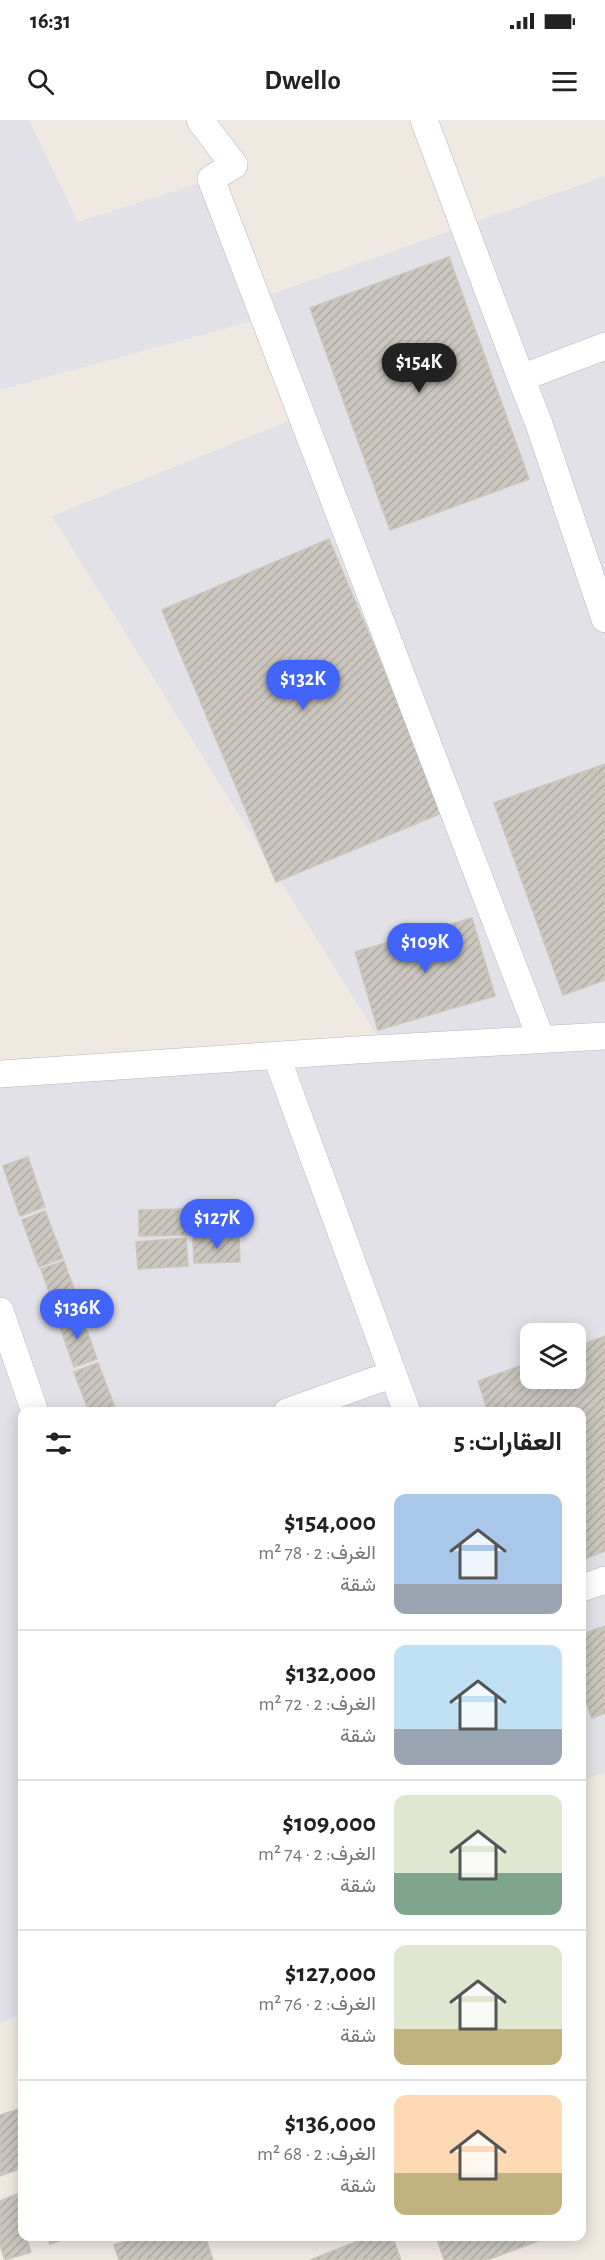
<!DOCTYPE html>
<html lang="ar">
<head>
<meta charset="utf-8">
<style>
  :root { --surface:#fff; --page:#f2f2f2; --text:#222; --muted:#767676; --line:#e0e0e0; --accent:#4264fb }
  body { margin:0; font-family:"Alegreya Sans",Vazirmatn,sans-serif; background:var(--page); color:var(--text); direction:rtl; height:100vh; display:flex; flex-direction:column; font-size:22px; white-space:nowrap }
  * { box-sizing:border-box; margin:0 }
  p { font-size:20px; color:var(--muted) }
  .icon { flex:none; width:33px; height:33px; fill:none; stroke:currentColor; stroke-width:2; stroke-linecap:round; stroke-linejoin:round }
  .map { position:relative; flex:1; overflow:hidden; direction:ltr }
  .details { position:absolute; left:18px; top:1287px; width:568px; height:834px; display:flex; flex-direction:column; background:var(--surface); border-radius:12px; box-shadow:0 3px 15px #0003; direction:rtl }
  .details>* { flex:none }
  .buttons { position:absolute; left:520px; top:1203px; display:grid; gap:12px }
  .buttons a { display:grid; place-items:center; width:66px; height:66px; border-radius:12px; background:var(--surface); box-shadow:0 3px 15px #0003; font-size:30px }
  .price { position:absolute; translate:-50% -51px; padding:0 14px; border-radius:21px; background:var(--accent); color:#fff; font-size:20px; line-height:39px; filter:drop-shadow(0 2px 3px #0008) }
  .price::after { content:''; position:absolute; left:50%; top:36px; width:18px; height:14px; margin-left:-9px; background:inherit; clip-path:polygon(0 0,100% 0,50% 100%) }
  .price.on { background:#222; color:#fff }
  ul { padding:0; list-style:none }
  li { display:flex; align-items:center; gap:18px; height:150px; padding:0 24px }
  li+li { border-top:2px solid var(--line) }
  li span { display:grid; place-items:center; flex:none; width:168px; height:120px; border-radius:12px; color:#555 }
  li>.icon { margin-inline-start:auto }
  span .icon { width:72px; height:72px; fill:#fffc; stroke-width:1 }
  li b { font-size:26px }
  h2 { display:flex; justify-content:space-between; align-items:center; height:72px; padding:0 24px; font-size:26px }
  .status { display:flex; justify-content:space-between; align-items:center; height:42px; padding:0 30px; background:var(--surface); direction:ltr }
  .status svg { height:16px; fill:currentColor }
  header { display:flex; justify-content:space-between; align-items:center; height:78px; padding:0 24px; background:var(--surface); font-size:27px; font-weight:700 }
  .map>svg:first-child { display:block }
  .industrial { fill:#e3e1e8; fill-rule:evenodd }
  .building { fill:url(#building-hatch); stroke:#cbc5ba; stroke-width:1.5 }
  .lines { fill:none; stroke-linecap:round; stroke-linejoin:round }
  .street-casing { stroke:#b4b7c1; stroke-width:28 }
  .street { stroke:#fff; stroke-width:27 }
</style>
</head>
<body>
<div class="status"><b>16:31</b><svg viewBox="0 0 49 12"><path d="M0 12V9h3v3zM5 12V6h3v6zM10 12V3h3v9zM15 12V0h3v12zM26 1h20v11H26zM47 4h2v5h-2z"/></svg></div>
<header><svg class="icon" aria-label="menu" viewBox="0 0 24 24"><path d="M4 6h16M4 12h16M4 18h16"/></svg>Dwello<svg class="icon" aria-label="search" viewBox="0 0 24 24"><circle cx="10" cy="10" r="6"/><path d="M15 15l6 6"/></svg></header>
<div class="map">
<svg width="605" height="2140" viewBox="0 0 605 2140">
  <defs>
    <pattern id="building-hatch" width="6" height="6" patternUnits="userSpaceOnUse" patternTransform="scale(1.5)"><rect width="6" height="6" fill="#cbc7bf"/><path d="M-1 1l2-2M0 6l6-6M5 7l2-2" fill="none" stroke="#afaba4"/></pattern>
  </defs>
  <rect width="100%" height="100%" fill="#efe9e1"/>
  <path class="industrial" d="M0 0H29L78 102 211 59 258 179 605 56V916L385 928 52 396 301 296 264 198 0 270Z
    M605 918V1652L582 1661V1292H22V1894L0 1903V954ZM531 1214H576V1258H531Z"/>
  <path class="building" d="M449 137 529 359 390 410 310 188Z
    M329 419 444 692 276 762 162 490Z
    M605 644V860L563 875 494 683Z
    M472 798 495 876 378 910 355 832Z
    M28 1037 45 1087 20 1096 3 1046Z
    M187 1089V1115L139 1116V1090Z
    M45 1091 63 1138 39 1147 22 1100Z
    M239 1116 240 1142 194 1143 193 1118Z
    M186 1118 188 1146 138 1149 136 1122Z
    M64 1141 81 1188 58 1197 41 1149Z
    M81 1194 97 1239 74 1247 58 1201Z
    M605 1216V1431L582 1440V1292H488L478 1261 531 1242V1258H576V1227Z
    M98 1243 116 1290 111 1292H89L74 1252Z
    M605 1506V1593L592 1598 582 1572V1514Z
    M22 1988V2048L0 2056V1995Z
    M22 2072V2101L20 2102 22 2116H26L31 2132 5 2140 0 2125V2081Z
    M47 2116H72L50 2124Z
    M140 2116H205L213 2140H119L114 2125Z
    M371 2116H392L401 2140H310Z
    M436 2116H542L543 2119 487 2140H444Z"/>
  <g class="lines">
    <g class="street-casing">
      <path id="street" d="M200 0 234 45 211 59 541 919
        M424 0 521 258
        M605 226 521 258 539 304 605 499
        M276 935 407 1292
        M0 954 356 930 605 916
        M0 1191 35 1292
        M287 1292 393 1254
        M582 1468 605 1460"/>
    </g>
    <use href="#street" class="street"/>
  </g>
</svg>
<div class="buttons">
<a><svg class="icon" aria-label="layers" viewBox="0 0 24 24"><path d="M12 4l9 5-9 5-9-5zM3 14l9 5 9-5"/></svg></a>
</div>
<b class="price on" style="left:419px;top:274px">$154K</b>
<b class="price" style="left:303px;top:591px">$132K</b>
<b class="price" style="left:425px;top:854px">$109K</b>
<b class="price" style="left:217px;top:1130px">$127K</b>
<b class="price" style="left:77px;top:1220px">$136K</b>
<section class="details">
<h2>العقارات: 5<svg class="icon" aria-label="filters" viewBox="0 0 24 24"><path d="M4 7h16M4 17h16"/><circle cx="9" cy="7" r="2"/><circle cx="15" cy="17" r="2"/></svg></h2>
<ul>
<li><span style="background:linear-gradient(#a9c7e8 75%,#9aa5b1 0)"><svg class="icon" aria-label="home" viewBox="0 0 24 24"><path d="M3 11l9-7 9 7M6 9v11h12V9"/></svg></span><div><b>$154,000</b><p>الغرف: 2 · 78 m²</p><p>شقة</p></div></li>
<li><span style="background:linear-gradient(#bfe0f5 70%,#9aa5b1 0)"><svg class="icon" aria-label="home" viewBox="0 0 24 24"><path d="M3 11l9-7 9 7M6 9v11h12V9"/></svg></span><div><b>$132,000</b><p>الغرف: 2 · 72 m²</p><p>شقة</p></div></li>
<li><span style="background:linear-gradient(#dfe7d0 65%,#7fa58c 0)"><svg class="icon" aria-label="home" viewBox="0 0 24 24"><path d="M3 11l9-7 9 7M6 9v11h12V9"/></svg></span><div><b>$109,000</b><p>الغرف: 2 · 74 m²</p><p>شقة</p></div></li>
<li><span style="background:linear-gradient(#dfe7d0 70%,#c2b280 0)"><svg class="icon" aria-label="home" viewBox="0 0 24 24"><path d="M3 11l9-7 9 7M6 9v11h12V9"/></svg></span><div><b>$127,000</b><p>الغرف: 2 · 76 m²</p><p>شقة</p></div></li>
<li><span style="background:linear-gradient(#ffd9b3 65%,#c2b280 0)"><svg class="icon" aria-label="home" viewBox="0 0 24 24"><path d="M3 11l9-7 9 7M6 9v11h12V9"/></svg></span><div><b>$136,000</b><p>الغرف: 2 · 68 m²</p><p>شقة</p></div></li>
</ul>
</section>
</div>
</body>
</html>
